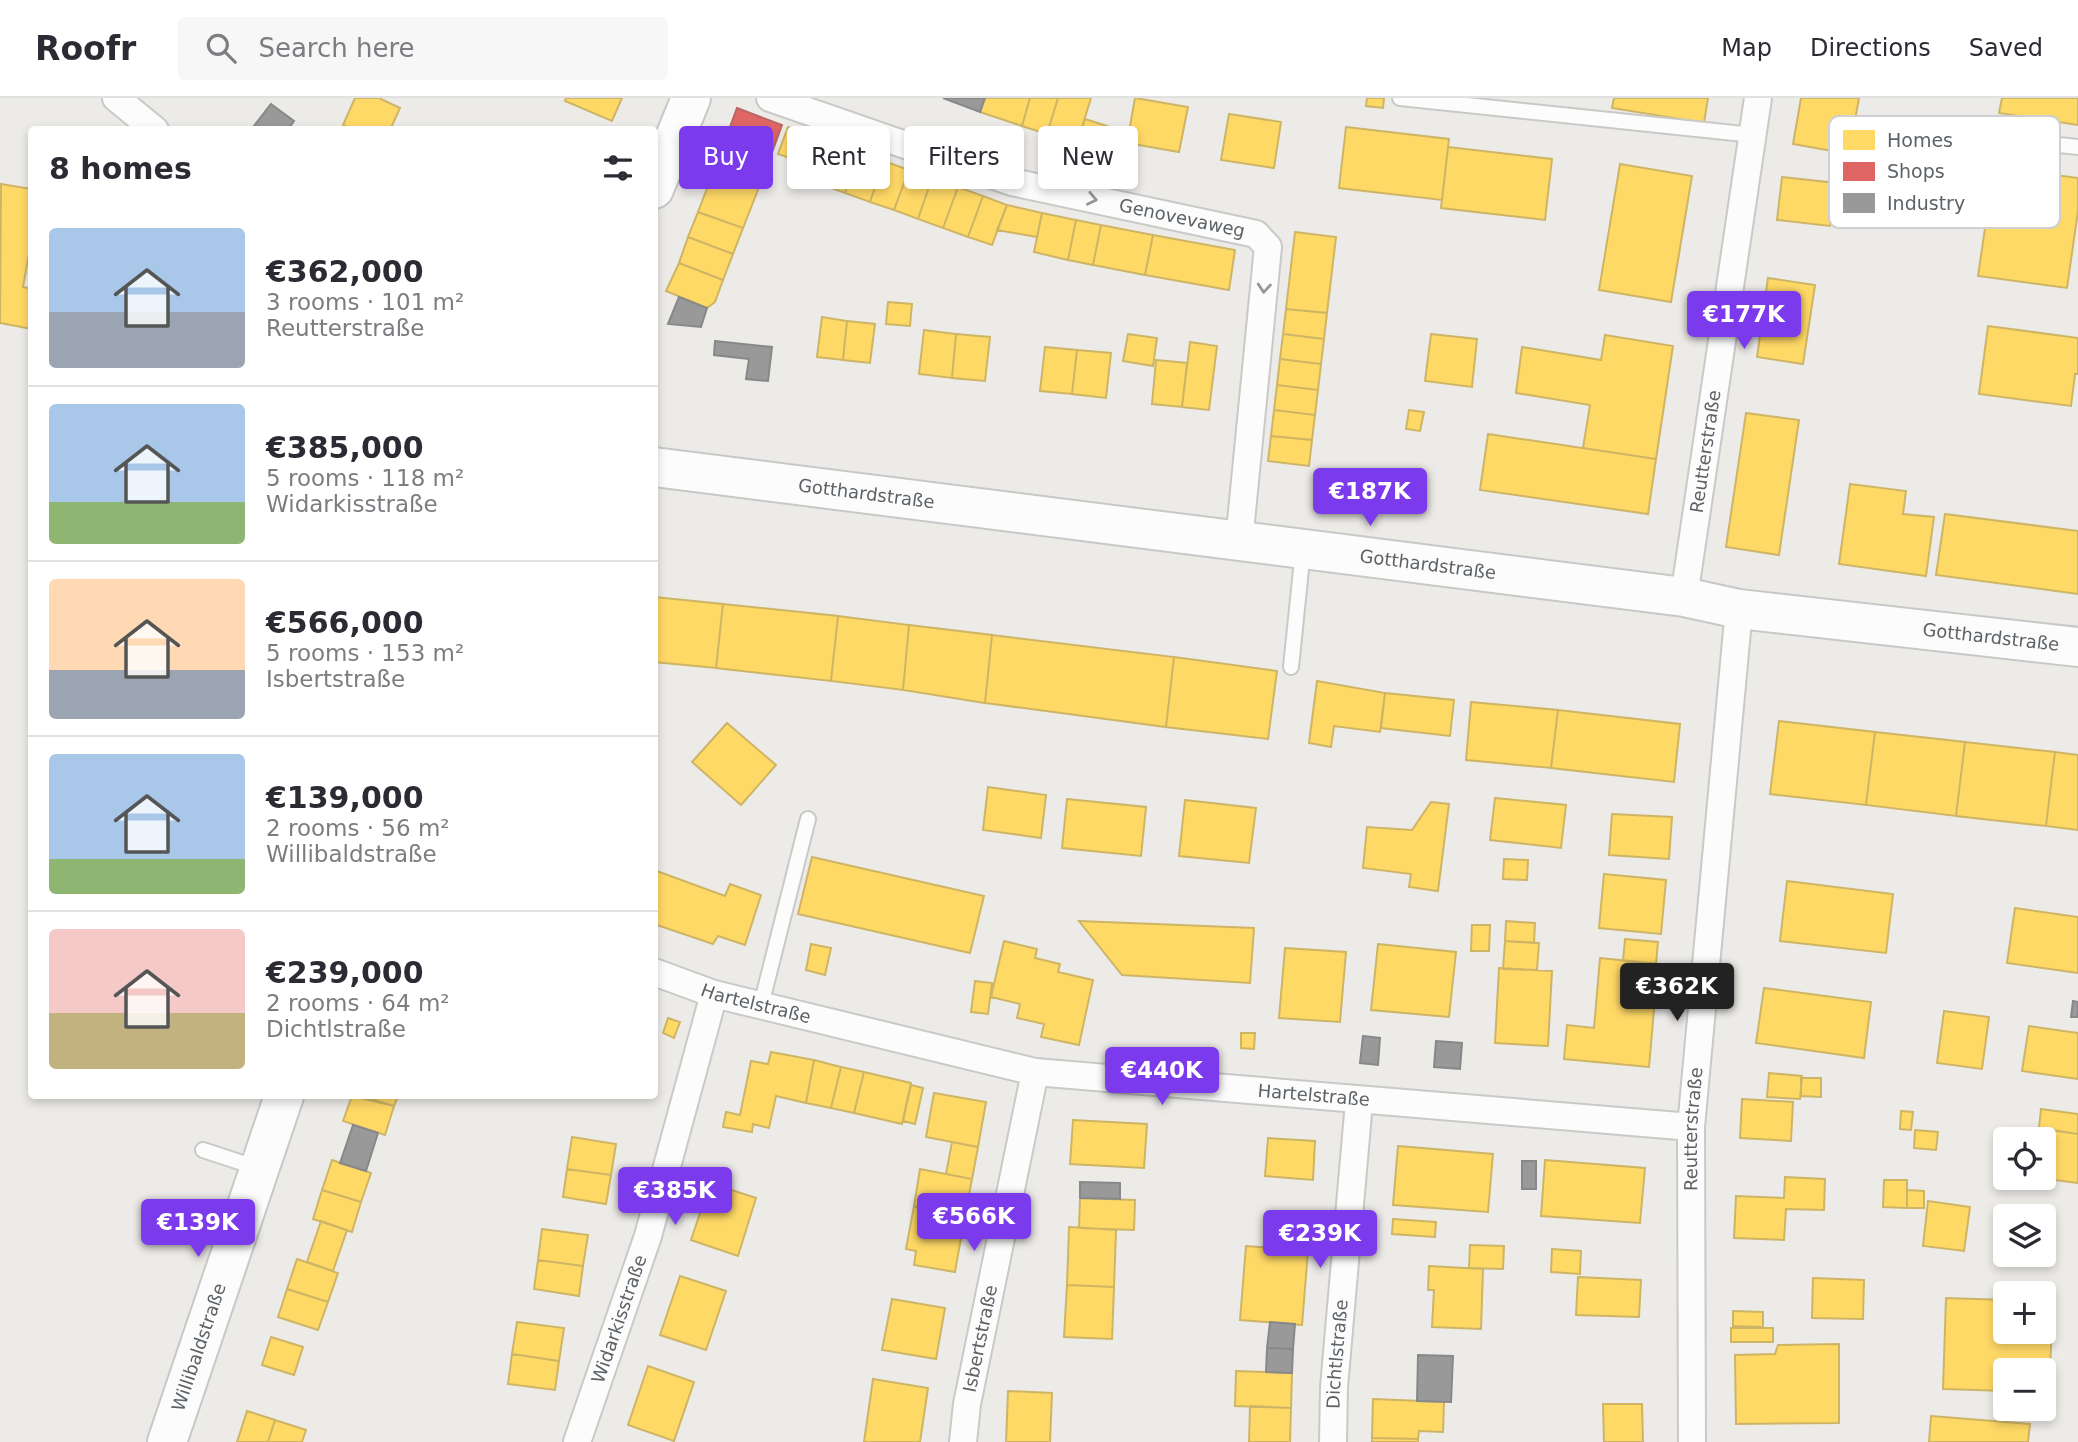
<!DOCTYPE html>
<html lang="en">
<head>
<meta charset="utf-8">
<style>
  :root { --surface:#fff; --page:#f7f7f7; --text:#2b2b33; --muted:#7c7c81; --line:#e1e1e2; --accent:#7c3aed }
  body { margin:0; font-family:"DejaVu Sans",sans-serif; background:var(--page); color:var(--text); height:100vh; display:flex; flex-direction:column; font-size:26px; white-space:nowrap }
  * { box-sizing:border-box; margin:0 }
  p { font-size:23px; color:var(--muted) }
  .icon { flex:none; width:38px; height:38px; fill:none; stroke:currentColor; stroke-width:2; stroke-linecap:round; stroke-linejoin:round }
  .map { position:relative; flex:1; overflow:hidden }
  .sheet { position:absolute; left:28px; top:28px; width:630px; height:973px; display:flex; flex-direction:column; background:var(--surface); border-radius:7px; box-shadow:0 4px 10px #0003 }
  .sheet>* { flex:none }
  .guide { position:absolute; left:679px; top:28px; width:665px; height:63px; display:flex; gap:14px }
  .fabs { position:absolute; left:1993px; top:1029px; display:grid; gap:14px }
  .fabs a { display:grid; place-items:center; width:63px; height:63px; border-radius:7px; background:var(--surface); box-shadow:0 4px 10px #0003; font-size:35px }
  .price { position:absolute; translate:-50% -60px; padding:0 16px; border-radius:7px; background:var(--accent); color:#fff; font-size:23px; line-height:46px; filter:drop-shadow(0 2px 4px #0008) }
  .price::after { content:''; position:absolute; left:50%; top:42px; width:21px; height:16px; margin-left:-10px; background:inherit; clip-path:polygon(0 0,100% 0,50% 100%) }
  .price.on { background:#222; color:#fff }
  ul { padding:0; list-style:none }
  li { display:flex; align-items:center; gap:21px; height:175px; padding:0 21px }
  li+li { border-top:2px solid var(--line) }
  li span { display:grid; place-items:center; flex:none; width:196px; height:140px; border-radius:7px; color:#555 }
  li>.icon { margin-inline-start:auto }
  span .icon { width:84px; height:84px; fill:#fffc; stroke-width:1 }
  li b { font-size:30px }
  h2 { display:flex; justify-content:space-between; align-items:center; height:84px; padding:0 21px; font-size:30px }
  .pill { padding:0 24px; border-radius:7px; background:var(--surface); box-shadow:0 4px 10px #0003; font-size:24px; line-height:63px }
  .pill.on { background:var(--accent); color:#fff }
  header { display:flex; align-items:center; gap:42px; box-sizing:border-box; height:98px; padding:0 35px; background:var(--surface); border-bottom:2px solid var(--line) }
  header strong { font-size:33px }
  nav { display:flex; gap:38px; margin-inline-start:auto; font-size:24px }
  .search { width:490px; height:63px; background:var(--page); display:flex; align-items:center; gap:18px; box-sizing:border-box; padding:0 24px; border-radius:7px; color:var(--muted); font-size:26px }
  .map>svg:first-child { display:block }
  .homes { fill:#ffd966; stroke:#ceb566; stroke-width:2 }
  .shops { fill:#e06666; stroke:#b96566; stroke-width:2 }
  .industry { fill:#999; stroke:#87888a; stroke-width:2 }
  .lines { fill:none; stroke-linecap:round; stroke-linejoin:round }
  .lane-casing { stroke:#c9c9c8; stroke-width:18 }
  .street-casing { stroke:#c9c9c8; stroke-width:30 }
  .secondary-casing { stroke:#c7c8c7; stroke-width:42 }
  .lane { stroke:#fcfcfc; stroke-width:14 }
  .street { stroke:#fcfcfc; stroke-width:26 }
  .secondary { stroke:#fcfcfc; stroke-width:38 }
  .oneway { stroke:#95989a }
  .labels { text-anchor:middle; stroke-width:7; stroke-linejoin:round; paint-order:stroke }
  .street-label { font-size:18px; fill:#5d6266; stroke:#fff }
  .key { fill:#fff; stroke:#ced0d1; stroke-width:2 }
  .key-label { font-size:19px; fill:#5d6266 }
</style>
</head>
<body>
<header>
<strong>Roofr</strong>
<div class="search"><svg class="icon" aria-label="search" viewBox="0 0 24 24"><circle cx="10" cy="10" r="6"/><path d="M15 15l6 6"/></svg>Search here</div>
<nav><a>Map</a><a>Directions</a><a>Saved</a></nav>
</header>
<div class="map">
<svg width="2078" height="1344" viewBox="0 0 2078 1344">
  <rect width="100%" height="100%" fill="#edebe8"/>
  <path class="homes" d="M355 0H379L400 10 390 32H353L343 27Z
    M566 0H622L612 23 565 3Z
    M985 0H1030L1022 28 980 14Z
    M1030 0H1058L1047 36 1022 28Z
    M1058 0H1091L1077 45 1047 36Z
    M1135 0 1188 9 1179 54 1127 45Z
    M1367 0H1384L1383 10 1366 8Z
    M1614 0H1708L1704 25 1612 10Z
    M1801 0H1859L1849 56 1793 46Z
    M2002 0H2078V27L1999 15Z
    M1229 16 1281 24 1274 70 1221 62Z
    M1085 21 1107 28 1099 55 1076 48Z
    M788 29 836 45 826 73 778 56Z
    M1346 29 1449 41 1442 102 1339 90Z
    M836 45 860 54 845 95 821 86Z
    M1448 49 1552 61 1545 122 1441 110Z
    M860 54 884 63 870 104 845 95Z
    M884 63 909 72 894 112 870 104Z
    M1620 66 1692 78 1671 204 1599 192Z
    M716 67 761 84 743 130 698 114Z
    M1994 69 2078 80V113L2067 190 1978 178Z
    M909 72 932 80 918 121 894 112Z
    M1782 79 1836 85 1830 128 1777 122Z
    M932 80 958 89 943 130 918 121Z
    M1 86 32 91V139L23 189 32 191V231L0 225Z
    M958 89 983 98 968 139 943 130Z
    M983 98 1007 107 992 147 968 139Z
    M1007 107 1042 115 1037 139 997 132Z
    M698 114 743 130 733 156 688 139Z
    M1042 115 1076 122 1068 162 1034 154Z
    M1076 122 1101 127 1093 167 1068 162Z
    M1101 127 1153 137 1145 177 1093 167Z
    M1295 134 1336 139 1327 215 1286 211Z
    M1153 137 1235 152 1229 192 1145 177Z
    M688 139 733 156 723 182 679 165Z
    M679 165 723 182 715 204 707 210 666 193Z
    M1768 180 1815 187 1803 266 1757 259Z
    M888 204 912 206 910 228 886 226Z
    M1286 211 1327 215 1324 241 1283 236Z
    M822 219 847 223 843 262 817 259Z
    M847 223 875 226 870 265 843 262Z
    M1988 228 2078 240V276H2075L2071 308 1979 296Z
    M924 232 956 236 952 280 919 276Z
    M956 236 990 239 985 283 952 280Z
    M1128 236 1157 240 1153 268 1123 263Z
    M1283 236 1324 241 1321 266 1280 261Z
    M1431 236 1477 241 1472 289 1425 283Z
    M1605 237 1673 248 1656 361 1583 350 1590 307 1516 295 1522 249 1601 262Z
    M1190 244 1217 248 1209 312 1182 309Z
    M1045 249 1077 252 1072 296 1040 293Z
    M1077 252 1111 255 1106 300 1072 296Z
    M1280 261 1321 266 1318 292 1277 287Z
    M1156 262 1187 265 1182 309 1152 306Z
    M1277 287 1318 292 1315 317 1274 312Z
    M1274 312 1315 317 1312 342 1271 338Z
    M1409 312 1424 314 1420 333 1406 331Z
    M1746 315 1799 322 1779 457 1726 449Z
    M1488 336 1656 361 1648 416 1480 392Z
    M1271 338 1312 342 1309 368 1268 363Z
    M1850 386 1906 393 1903 416 1934 419 1926 478 1839 466Z
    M1945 416 2078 433V496L1936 477Z
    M654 499 723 506 716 570 654 564Z
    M723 506 838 518 831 583 716 570Z
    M838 518 909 527 903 592 831 583Z
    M909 527 992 537 985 605 903 592Z
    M992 537 1174 559 1166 629 985 605Z
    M1174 559 1277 573 1268 641 1166 629Z
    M1317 583 1385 595 1380 634 1334 628 1331 649 1309 645Z
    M1385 595 1454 602 1450 638 1381 630Z
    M1471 604 1558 612 1551 670 1466 662Z
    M1558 612 1680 626 1674 684 1551 670Z
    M1779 623 1875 634 1866 707 1770 696Z
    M727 625 776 667 741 707 692 664Z
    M1875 634 1965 644 1956 718 1866 707Z
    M1965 644 2055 654 2046 728 1956 718Z
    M2055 654 2078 657V732L2046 728Z
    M988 689 1046 697 1041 740 983 732Z
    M1495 700 1566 707 1561 750 1490 742Z
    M1067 701 1146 709 1141 758 1062 750Z
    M1185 702 1256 710 1249 765 1179 758Z
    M1431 704 1449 706 1438 793 1409 789 1411 776 1363 770 1367 729 1412 732Z
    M1612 716 1672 719 1669 761 1609 757Z
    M812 759 984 798 970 855 798 816Z
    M1504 761 1528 762 1527 782 1503 781Z
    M654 772 725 798 730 786 761 797 745 847 718 838 713 846 654 826Z
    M1604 776 1666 782 1661 836 1599 830Z
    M1787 783 1893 796 1886 855 1780 843Z
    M2015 810 2078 819V875L2007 865Z
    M1079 823 1254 830 1250 885 1122 877Z
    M1506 823 1535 825 1534 845 1505 843Z
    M1472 827H1490L1489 853H1471Z
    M1625 841 1658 844 1656 866 1623 863Z
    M1004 843 1037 851 1035 860 1060 866 1058 874 1093 882 1079 947 1041 939 1044 926 1017 920 1020 906 991 899Z
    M1505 843 1539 845 1537 872 1503 871Z
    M811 846 831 850 825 877 806 872Z
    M1378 846 1456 854 1449 919 1371 912Z
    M1285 850 1346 854 1340 924 1279 920Z
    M1600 860 1658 866 1649 969 1564 961 1567 927 1594 930Z
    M1499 870 1552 873 1548 948 1495 945Z
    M975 883 992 885 988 916 971 914Z
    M1764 890 1871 904 1864 960 1756 945Z
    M1944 913 1989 919 1982 971 1937 965Z
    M668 920 680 924 674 940 663 935Z
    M2029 928 2078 935V981L2022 973Z
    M1241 935H1255L1254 951 1241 950Z
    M771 954 814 962 806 1005 776 998 769 1030 753 1026 752 1034 723 1029 726 1014 740 1017 751 963 768 966Z
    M814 962 841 969 831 1010 806 1005Z
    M841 969 864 974 854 1015 831 1010Z
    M864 974 911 985 902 1026 854 1015Z
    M1769 975 1802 978 1800 1001 1767 999Z
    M1801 980H1821V999L1801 998Z
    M911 987 923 990 915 1026 903 1023Z
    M934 995 986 1004 978 1049 926 1039Z
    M352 998 394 1008 385 1037 343 1023Z
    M361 998H398L394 1008Z
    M1742 1001 1793 1004 1791 1043 1740 1040Z
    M2041 1011 2078 1016V1036L2039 1030Z
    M1901 1013 1913 1014 1911 1032 1900 1031Z
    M1073 1022 1147 1026 1144 1070 1070 1066Z
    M2037 1030 2078 1036V1085L2039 1080H2044V1041H2035Z
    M1915 1032 1938 1034 1936 1052 1914 1050Z
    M572 1039 616 1046 611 1077 567 1071Z
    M1268 1040 1315 1043 1313 1082 1265 1078Z
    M952 1044 978 1049 972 1081 946 1076Z
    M1398 1048 1493 1056 1488 1114 1393 1107Z
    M332 1062 371 1075 361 1104 322 1092Z
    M1545 1062 1645 1070 1640 1125 1541 1118Z
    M567 1071 611 1077 606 1106 563 1099Z
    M920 1071 972 1081 965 1117 914 1108Z
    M1785 1079 1825 1081 1824 1112 1786 1111 1784 1142 1734 1140 1736 1098 1784 1100Z
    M1884 1082H1907V1110L1883 1109Z
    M710 1085 756 1100 738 1158 691 1142Z
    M322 1092 361 1104 352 1134 313 1121Z
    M1907 1092 1924 1093V1110H1907Z
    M1080 1100 1135 1102 1134 1132 1079 1130Z
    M1928 1103 1970 1109 1964 1153 1923 1148Z
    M914 1108 965 1117 955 1174 914 1167 916 1153 906 1151Z
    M1393 1121 1436 1124 1435 1139 1392 1136Z
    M321 1123 347 1132 333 1173 307 1164Z
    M1069 1129 1116 1132 1114 1189 1067 1187Z
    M542 1131 588 1137 583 1168 538 1162Z
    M1470 1147 1504 1148 1503 1171 1469 1170Z
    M1246 1148 1308 1153 1302 1227 1240 1222Z
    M1552 1151 1581 1153 1580 1176 1551 1174Z
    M297 1161 338 1175 328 1204 287 1191Z
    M538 1162 583 1168 579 1198 534 1191Z
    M1429 1168 1483 1171 1481 1231 1432 1229 1434 1192H1428Z
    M680 1178 726 1193 706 1252 660 1237Z
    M1578 1179 1641 1182 1639 1219 1576 1217Z
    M1813 1180 1864 1182 1863 1221 1812 1220Z
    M1067 1187 1114 1189 1112 1241 1064 1239Z
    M287 1191 328 1204 318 1232 278 1219Z
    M1946 1200 2006 1202V1234H2044V1203H2053L2049 1295H2044V1272H2006V1293L1943 1291Z
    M892 1201 945 1210 936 1261 882 1252Z
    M1733 1213 1763 1214V1229L1733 1228Z
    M517 1224 564 1230 559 1263 512 1256Z
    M1731 1230H1773V1244H1731Z
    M271 1239 303 1249 294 1277 262 1267Z
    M1839 1246V1325L1736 1326 1735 1257 1775 1256 1778 1247Z
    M512 1256 559 1263 555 1292 508 1286Z
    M648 1268 694 1284 674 1343 628 1327Z
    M1236 1273 1292 1275 1291 1310 1235 1308Z
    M873 1281 928 1290 920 1344H864Z
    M1008 1293 1052 1295 1050 1344H1006Z
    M1373 1301 1444 1304 1443 1334 1419 1333 1418 1341 1372 1340Z
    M1603 1306H1642L1643 1344H1604Z
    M1250 1308 1291 1310 1290 1344H1249Z
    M247 1313 275 1322 268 1344H237Z
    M1931 1318 2030 1326 2028 1344H1929Z
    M275 1322 306 1332 302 1344H268Z
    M1372 1340 1418 1341V1344H1372Z"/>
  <path class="shops" d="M737 10 782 27 761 84 716 67Z"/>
  <path class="industry" d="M943 0H985L980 14Z
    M271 6 294 23 288 32H258L254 28Z
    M679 199 707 210 701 229 668 226Z
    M715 243 772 249 768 283 746 281 749 261 714 257Z
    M2073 903 2078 904V919H2071Z
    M1363 938 1380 940 1378 967 1360 965Z
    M1436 943 1462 945 1460 971 1434 969Z
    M353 1027 378 1035 366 1073 340 1065Z
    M1522 1063H1536V1091H1522Z
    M1080 1084 1120 1085V1101L1080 1100Z
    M1270 1224 1295 1226 1293 1251 1267 1250Z
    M1267 1250 1293 1251 1292 1275 1266 1274Z
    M1418 1257 1453 1258 1451 1304 1417 1303Z"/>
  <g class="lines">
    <g class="lane-casing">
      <path id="lane" d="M1400 0 1753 37
        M2050 46 2078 49
        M1291 569 1303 452
        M761 907 808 721
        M203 1052 258 1070"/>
    </g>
    <g class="street-casing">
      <g id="street">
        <path d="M116 0 155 32"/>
        <path id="s1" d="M770 0 1012 84 1256 136 1268 149 1239 444"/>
        <path id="s2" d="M1684 499 1758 0"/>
        <path id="s3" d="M654 874 714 896 1035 974 1691 1029"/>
        <path id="s4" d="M577 1344 648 1138 714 896"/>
        <path id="s5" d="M963 1344 967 1306 1035 974"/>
        <path id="s6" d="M1333 1344 1334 1289 1359 1004"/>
        <path id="s7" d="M1692 1344 1691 1029 1739 511"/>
      </g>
    </g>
    <g class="secondary-casing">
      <g id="secondary">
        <path d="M654 91 691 0"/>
        <path id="s8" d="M654 369 1684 499 1739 511 2078 549"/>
        <path id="s9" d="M167 1344 284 998"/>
      </g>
    </g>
    <use href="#lane" class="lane"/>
    <use href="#street" class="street"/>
    <use href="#secondary" class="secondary"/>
  </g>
  <defs><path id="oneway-chevron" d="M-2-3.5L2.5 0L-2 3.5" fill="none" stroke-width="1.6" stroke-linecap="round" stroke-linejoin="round" transform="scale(1.75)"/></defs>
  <g class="oneway">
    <use href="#oneway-chevron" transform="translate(1092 101) rotate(12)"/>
    <use href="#oneway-chevron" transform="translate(1264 190) rotate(95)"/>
  </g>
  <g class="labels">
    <g class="street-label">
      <text dy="6" stroke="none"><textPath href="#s1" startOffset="430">Genovevaweg</textPath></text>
      <text dy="6" stroke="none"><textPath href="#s2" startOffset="147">Reutterstraße</textPath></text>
      <text dy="6" stroke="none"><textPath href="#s8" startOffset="214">Gotthardstraße</textPath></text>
      <text dy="6" stroke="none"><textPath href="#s8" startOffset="780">Gotthardstraße</textPath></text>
      <text dy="6" stroke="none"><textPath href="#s8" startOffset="1348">Gotthardstraße</textPath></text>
      <text dy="6" stroke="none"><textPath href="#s3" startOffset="107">Hartelstraße</textPath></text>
      <text dy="6" stroke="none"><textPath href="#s3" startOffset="674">Hartelstraße</textPath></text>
      <text dy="6" stroke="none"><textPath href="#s7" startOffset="313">Reutterstraße</textPath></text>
      <text dy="6" stroke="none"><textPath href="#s4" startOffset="130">Widarkisstraße</textPath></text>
      <text dy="6" stroke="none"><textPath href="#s5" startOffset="105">Isbertstraße</textPath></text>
      <text dy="6" stroke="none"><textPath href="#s9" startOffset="100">Willibaldstraße</textPath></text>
      <text dy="6" stroke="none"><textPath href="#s6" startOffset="88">Dichtlstraße</textPath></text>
    </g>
  </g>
  <rect x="1829" y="18" width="231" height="112" rx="10" class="key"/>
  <rect x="1843" y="32" width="32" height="20" fill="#ffd966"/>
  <rect x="1843" y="64" width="32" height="19" fill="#e06666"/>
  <rect x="1843" y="95" width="32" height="20" fill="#999"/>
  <g class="key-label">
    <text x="1887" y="49">Homes</text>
    <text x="1887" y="80">Shops</text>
    <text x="1887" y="112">Industry</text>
  </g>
</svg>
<div class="fabs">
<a><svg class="icon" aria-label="locate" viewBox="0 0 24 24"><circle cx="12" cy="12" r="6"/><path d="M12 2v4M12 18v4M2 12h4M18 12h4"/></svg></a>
<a><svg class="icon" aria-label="layers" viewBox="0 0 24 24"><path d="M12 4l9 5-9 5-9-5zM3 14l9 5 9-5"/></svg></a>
<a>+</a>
<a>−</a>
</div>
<b class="price" style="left:1744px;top:253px">€177K</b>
<b class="price" style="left:1370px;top:430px">€187K</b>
<b class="price on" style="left:1677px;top:925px">€362K</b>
<b class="price" style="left:1162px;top:1009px">€440K</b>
<b class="price" style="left:675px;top:1129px">€385K</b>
<b class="price" style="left:974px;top:1155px">€566K</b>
<b class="price" style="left:198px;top:1161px">€139K</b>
<b class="price" style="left:1320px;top:1172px">€239K</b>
<div class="guide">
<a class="pill on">Buy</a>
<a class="pill">Rent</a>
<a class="pill">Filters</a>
<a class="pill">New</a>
</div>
<section class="sheet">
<h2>8 homes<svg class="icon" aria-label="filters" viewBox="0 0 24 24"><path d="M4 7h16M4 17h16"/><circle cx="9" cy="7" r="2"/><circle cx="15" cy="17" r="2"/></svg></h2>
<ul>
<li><span style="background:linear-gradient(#a9c7e8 60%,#9aa5b1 0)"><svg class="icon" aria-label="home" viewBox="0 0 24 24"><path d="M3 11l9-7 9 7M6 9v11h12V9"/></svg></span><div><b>€362,000</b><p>3 rooms · 101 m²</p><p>Reutterstraße</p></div></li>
<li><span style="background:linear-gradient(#a9c7e8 70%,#8fb573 0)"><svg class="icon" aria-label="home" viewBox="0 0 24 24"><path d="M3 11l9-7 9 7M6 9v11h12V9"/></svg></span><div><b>€385,000</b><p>5 rooms · 118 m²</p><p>Widarkisstraße</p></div></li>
<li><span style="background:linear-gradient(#ffd9b3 65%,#9aa5b1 0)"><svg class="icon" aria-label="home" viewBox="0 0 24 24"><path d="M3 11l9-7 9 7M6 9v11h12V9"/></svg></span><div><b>€566,000</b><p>5 rooms · 153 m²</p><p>Isbertstraße</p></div></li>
<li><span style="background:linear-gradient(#a9c7e8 75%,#8fb573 0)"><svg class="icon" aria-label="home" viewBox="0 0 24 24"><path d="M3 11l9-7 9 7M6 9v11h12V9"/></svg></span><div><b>€139,000</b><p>2 rooms · 56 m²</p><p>Willibaldstraße</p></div></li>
<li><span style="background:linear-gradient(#f6c9c9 60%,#c2b280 0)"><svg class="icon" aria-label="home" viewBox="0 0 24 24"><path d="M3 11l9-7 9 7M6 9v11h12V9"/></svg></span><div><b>€239,000</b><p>2 rooms · 64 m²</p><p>Dichtlstraße</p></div></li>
</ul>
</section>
</div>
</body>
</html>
